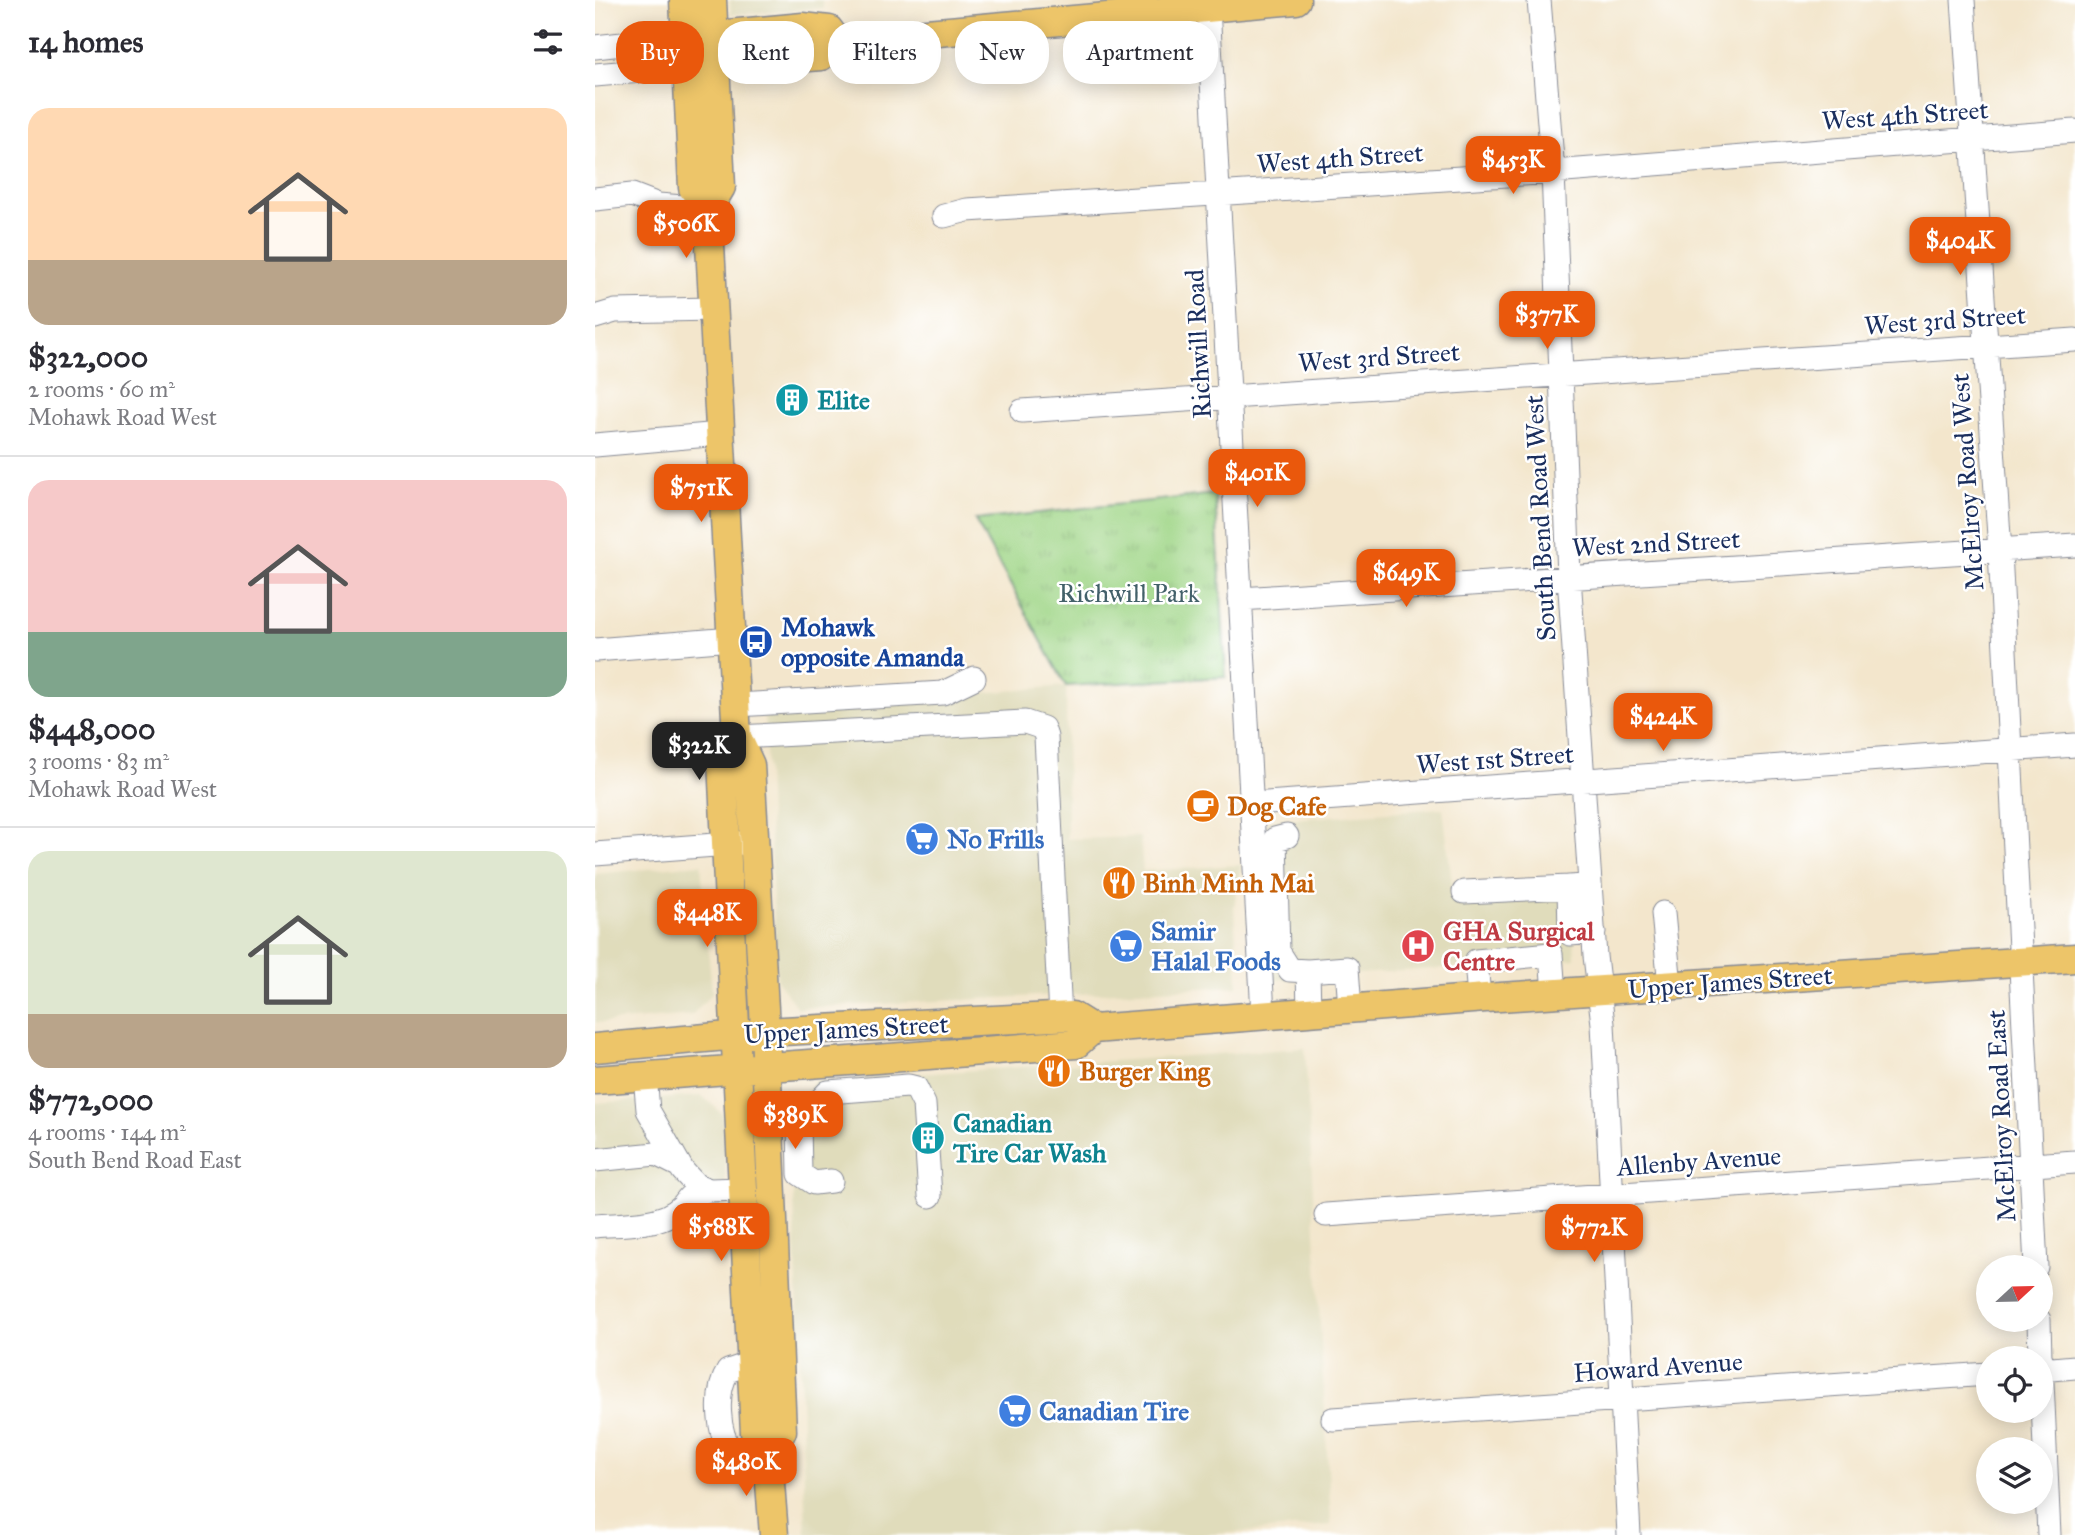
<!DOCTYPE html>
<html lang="en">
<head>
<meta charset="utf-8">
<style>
  :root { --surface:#fff; --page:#f2f2f3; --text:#2b2b33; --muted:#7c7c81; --line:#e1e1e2; --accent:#ea580c }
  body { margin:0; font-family:"IM FELL Great Primer",serif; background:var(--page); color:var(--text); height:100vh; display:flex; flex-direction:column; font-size:26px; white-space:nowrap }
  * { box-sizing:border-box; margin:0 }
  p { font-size:23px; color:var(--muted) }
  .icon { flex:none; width:38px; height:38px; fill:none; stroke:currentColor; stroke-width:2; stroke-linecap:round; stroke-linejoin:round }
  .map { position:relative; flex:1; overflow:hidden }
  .drawer { display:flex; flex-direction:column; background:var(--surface); width:595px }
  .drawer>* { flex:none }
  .hud { position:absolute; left:21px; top:21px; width:665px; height:63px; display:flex; gap:14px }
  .needle { width:46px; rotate:68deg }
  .buttons { position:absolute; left:1381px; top:1255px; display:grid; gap:14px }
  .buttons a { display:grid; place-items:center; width:77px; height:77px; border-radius:50%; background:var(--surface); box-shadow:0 4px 18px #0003; font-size:35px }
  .price { position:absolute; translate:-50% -60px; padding:0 16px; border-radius:14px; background:var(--accent); color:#fff; font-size:23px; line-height:46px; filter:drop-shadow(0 2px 4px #0008) }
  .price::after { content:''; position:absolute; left:50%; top:42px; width:21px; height:16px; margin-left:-10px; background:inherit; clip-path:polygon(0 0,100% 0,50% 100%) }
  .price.current { background:#222; color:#fff }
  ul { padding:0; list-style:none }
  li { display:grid; align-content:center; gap:14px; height:371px; padding:0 28px }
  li+li { border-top:2px solid var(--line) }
  li span { display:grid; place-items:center; height:217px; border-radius:21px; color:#555 }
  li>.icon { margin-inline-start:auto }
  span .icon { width:126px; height:126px; fill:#fffc; stroke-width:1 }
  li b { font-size:30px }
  h2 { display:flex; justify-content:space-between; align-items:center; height:84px; padding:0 28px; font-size:30px }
  .pill { padding:0 24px; border-radius:28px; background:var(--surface); box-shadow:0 4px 18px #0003; font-size:24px; line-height:63px }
  .pill.current { background:var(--accent); color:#fff }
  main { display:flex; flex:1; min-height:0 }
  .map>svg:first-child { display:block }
  .built { fill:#e0dcbb }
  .park { fill:url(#park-tufts); stroke:#5d8272; stroke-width:2 }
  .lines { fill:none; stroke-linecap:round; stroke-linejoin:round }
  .minor-casing { stroke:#878a95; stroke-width:25 }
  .major-casing { stroke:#878a95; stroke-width:31 }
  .minor { stroke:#fff; stroke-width:23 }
  .major { stroke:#edc569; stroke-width:28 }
  .labels { text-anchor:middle; stroke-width:5; stroke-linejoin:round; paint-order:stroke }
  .street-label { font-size:26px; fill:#1b2f5e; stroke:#fff }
  .culture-label { font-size:26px; font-weight:bold; fill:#0d838f; stroke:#fff; text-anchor:start }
  .park-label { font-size:26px; fill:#43616a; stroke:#fff }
  .transit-label { font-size:26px; font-weight:bold; fill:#164399; stroke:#fff; text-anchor:start }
  .food-label { font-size:26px; font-weight:bold; fill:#c56008; stroke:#fff; text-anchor:start }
  .shop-label { font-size:26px; font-weight:bold; fill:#366cbe; stroke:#fff; text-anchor:start }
  .health-label { font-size:26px; font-weight:bold; fill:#be3a42; stroke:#fff; text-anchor:start }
</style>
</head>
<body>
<main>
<section class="drawer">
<h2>14 homes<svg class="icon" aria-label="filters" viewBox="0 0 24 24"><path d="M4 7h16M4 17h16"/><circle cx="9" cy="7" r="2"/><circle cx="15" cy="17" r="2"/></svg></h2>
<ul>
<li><span style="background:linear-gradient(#ffd9b3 70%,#b9a48a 0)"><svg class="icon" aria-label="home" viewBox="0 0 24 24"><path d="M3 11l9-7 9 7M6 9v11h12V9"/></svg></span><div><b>$322,000</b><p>2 rooms · 60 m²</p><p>Mohawk Road West</p></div></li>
<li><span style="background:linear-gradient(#f6c9c9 70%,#7fa58c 0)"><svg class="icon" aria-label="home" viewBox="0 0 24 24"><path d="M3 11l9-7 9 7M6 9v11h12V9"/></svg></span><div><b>$448,000</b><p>3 rooms · 83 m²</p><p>Mohawk Road West</p></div></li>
<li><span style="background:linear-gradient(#dfe7d0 75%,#b9a48a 0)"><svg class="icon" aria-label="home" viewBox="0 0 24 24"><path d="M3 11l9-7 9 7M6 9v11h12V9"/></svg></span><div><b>$772,000</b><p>4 rooms · 144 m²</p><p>South Bend Road East</p></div></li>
</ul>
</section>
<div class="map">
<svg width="1480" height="1535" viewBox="0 0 1480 1535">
  <defs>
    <pattern id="park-tufts" width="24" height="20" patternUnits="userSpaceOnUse" patternTransform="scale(1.75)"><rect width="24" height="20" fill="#9fd586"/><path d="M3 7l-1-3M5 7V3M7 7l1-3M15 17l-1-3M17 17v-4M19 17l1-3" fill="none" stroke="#88b776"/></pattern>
  </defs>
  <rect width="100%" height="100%" fill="#fff"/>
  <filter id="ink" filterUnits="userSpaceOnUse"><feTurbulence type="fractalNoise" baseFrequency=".0143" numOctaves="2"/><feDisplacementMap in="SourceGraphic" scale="14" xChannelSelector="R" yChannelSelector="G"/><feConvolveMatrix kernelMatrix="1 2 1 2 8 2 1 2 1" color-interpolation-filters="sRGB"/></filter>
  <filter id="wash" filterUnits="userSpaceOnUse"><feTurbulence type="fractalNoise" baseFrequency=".00686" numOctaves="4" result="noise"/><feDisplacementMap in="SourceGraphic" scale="28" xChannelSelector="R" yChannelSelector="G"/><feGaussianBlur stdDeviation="1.57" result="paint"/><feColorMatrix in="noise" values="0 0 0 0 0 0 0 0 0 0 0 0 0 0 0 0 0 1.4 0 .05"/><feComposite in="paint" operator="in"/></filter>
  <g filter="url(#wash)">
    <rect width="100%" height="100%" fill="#f3e6cc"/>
    <path class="built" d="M135 0H227L228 8 136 14Z
      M471 686 472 839 545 837 548 871 646 865 639 907 643 986 202 1008 182 980 169 711Z
      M848 808 858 891 976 885 980 959 678 980 670 821Z
      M106 864 117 993 97 1015 0 1023V874Z
      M710 1048 736 1525 608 1535H211L196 1116 219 1081Z
      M107 1096 128 1114 132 1227 0 1237V1103Z"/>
    <path class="park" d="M620 494 631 677 471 686 380 520Z"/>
  </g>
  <g filter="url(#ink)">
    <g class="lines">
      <g class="minor-casing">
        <path id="minor" d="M944 0 958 172 974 576 1000 956 1008 1024 1034 1535
          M1368 0 1405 551 1441 1267
          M613 7 668 1014
          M0 47 91 37
          M0 75 92 67
          M0 199 37 195 63 205 113 209
          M349 216 372 210 958 172 1480 131
          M0 317 20 311 118 309
          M427 411 1480 340
          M0 445 125 434
          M645 599 1480 545
          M0 650 137 639
          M141 705 348 693 379 678
          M142 737 430 722 448 728 451 737 465 1017
          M658 804 1480 745
          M692 836 680 839 683 951 695 970 713 971
          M0 854 147 843
          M990 886 974 887 975 934 999 932
          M869 892 974 887
          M1068 913 1075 986
          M884 998 881 961 956 954 959 993
          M714 1011 713 971 752 968 755 1008
          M50 1076 53 1110 88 1171 101 1185 114 1190 148 1189
          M0 1160 61 1154 85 1166
          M236 1181 219 1183 205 1174 204 1123 233 1092 313 1086 321 1088 329 1104 335 1196
          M731 1215 1480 1162
          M0 1226C32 1223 75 1228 94 1197L114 1190
          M1444 1320 1445 1358
          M1446 1359 1454 1535
          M156 1363 133 1371C120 1391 122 1433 137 1452L173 1457
          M1446 1370 1480 1367
          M738 1419 1393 1374"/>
      </g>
      <g class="major-casing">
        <path id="major" d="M89 0 98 188 113 209 142 737 155 765 169 1009 187 1431 173 1457
          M100 37 208 27 234 30 242 41
          M92 67 226 56 242 41 701 0
          M113 209 126 187 117 0
          M142 737 127 761 160 1433 173 1457 179 1535
          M0 1048 188 1031 477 1016 498 1029
          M0 1080 481 1044 498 1029 890 998 1480 958"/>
      </g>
      <use href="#minor" class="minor"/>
      <use href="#major" class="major"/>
    </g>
  </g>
  <defs>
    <g id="building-disc" transform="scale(1.75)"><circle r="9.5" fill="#0f9aa8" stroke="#fff"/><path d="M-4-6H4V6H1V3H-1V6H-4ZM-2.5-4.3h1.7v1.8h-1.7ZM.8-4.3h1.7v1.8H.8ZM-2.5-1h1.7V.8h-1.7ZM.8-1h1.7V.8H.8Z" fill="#fff"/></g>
    <g id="bus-disc" transform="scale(1.75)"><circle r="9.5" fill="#1a4fb4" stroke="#fff"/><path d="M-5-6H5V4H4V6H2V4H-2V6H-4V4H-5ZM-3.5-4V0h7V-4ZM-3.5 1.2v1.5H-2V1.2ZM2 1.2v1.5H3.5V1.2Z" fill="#fff"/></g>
    <g id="cafe-disc" transform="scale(1.75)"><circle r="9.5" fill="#e8710a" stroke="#fff"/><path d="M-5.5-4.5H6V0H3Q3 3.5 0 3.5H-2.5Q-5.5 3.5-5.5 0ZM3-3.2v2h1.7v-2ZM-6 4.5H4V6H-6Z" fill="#fff"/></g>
    <g id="supermarket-disc" transform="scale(1.75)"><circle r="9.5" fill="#3f7fe0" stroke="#fff"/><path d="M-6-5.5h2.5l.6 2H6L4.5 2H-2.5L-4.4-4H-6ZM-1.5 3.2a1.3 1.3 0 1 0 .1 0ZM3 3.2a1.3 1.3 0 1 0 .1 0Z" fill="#fff"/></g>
    <g id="restaurant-disc" transform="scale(1.75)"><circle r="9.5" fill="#e8710a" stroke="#fff"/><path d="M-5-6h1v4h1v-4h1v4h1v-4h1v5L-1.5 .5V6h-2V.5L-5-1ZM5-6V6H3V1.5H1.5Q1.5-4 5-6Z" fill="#fff"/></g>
    <g id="hospital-disc" transform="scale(1.75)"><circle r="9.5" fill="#e0444e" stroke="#fff"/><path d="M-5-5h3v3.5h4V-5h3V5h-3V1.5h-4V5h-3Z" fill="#fff"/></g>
  </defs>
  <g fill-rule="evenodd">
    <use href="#building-disc" x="197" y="400"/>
    <use href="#bus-disc" x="161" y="642"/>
    <use href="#cafe-disc" x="608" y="806"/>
    <use href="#supermarket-disc" x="327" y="839"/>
    <use href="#restaurant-disc" x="524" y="883"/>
    <use href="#supermarket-disc" x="531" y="946"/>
    <use href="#hospital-disc" x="823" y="946"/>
    <use href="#restaurant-disc" x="459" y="1071"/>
    <use href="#building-disc" x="333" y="1138"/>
    <use href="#supermarket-disc" x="420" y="1411"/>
  </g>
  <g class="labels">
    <g class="street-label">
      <text transform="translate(1310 115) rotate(-4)" y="9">West 4th Street</text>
      <text transform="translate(745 158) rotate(-4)" y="9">West 4th Street</text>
      <text transform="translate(1350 320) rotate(-4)" y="9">West 3rd Street</text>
      <text transform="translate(603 344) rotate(-93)" y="9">Richwill Road</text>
      <text transform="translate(784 357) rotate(-4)" y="9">West 3rd Street</text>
      <text transform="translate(1372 482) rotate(-94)" y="9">McElroy Road West</text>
      <text transform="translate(945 518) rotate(-93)" y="9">South Bend Road West</text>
      <text transform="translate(1061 543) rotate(-3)" y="9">West 2nd Street</text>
      <text transform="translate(900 759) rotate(-4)" y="9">West 1st Street</text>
      <text transform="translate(1135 982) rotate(-4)" y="9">Upper James Street</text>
      <text transform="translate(251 1029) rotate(-3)" y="9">Upper James Street</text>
      <text transform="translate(1406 1116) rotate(-93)" y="9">McElroy Road East</text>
      <text transform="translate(1104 1161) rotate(-4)" y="9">Allenby Avenue</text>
      <text transform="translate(1063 1367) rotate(-4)" y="9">Howard Avenue</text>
    </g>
    <g class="culture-label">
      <text x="222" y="409">Elite</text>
      <text x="358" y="1132">Canadian<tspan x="358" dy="30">Tire Car Wash</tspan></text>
    </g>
    <g class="park-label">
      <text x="534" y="602">Richwill Park</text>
    </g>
    <g class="transit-label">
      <text x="186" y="636">Mohawk<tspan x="186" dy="30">opposite Amanda</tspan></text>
    </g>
    <g class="food-label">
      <text x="632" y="815">Dog Cafe</text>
      <text x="548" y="892">Binh Minh Mai</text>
      <text x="484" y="1080">Burger King</text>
    </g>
    <g class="shop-label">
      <text x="352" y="848">No Frills</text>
      <text x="556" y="940">Samir<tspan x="556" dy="30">Halal Foods</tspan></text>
      <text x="444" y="1420">Canadian Tire</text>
    </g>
    <g class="health-label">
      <text x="848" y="940">GHA Surgical<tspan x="848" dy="30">Centre</tspan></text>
    </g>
  </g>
</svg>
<div class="buttons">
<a><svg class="needle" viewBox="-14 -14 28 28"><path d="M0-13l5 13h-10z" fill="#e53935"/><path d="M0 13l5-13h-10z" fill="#7c7c81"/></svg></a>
<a><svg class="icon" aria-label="locate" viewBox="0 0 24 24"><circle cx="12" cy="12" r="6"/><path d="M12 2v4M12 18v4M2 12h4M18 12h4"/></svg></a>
<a><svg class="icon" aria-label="layers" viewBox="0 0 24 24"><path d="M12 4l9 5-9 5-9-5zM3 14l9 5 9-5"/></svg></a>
</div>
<b class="price" style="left:918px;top:196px">$453K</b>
<b class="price" style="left:91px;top:260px">$506K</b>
<b class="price" style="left:1365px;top:277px">$404K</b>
<b class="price" style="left:952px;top:351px">$377K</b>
<b class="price" style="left:662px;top:509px">$401K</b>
<b class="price" style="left:106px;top:524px">$751K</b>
<b class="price" style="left:811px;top:609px">$649K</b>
<b class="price" style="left:1068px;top:753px">$424K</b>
<b class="price current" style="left:104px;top:782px">$322K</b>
<b class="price" style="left:112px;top:949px">$448K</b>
<b class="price" style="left:200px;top:1151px">$389K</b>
<b class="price" style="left:126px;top:1263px">$588K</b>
<b class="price" style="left:999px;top:1264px">$772K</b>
<b class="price" style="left:151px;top:1498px">$480K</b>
<div class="hud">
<a class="pill current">Buy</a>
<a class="pill">Rent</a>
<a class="pill">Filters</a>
<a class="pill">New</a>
<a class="pill">Apartment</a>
</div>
</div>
</main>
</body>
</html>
